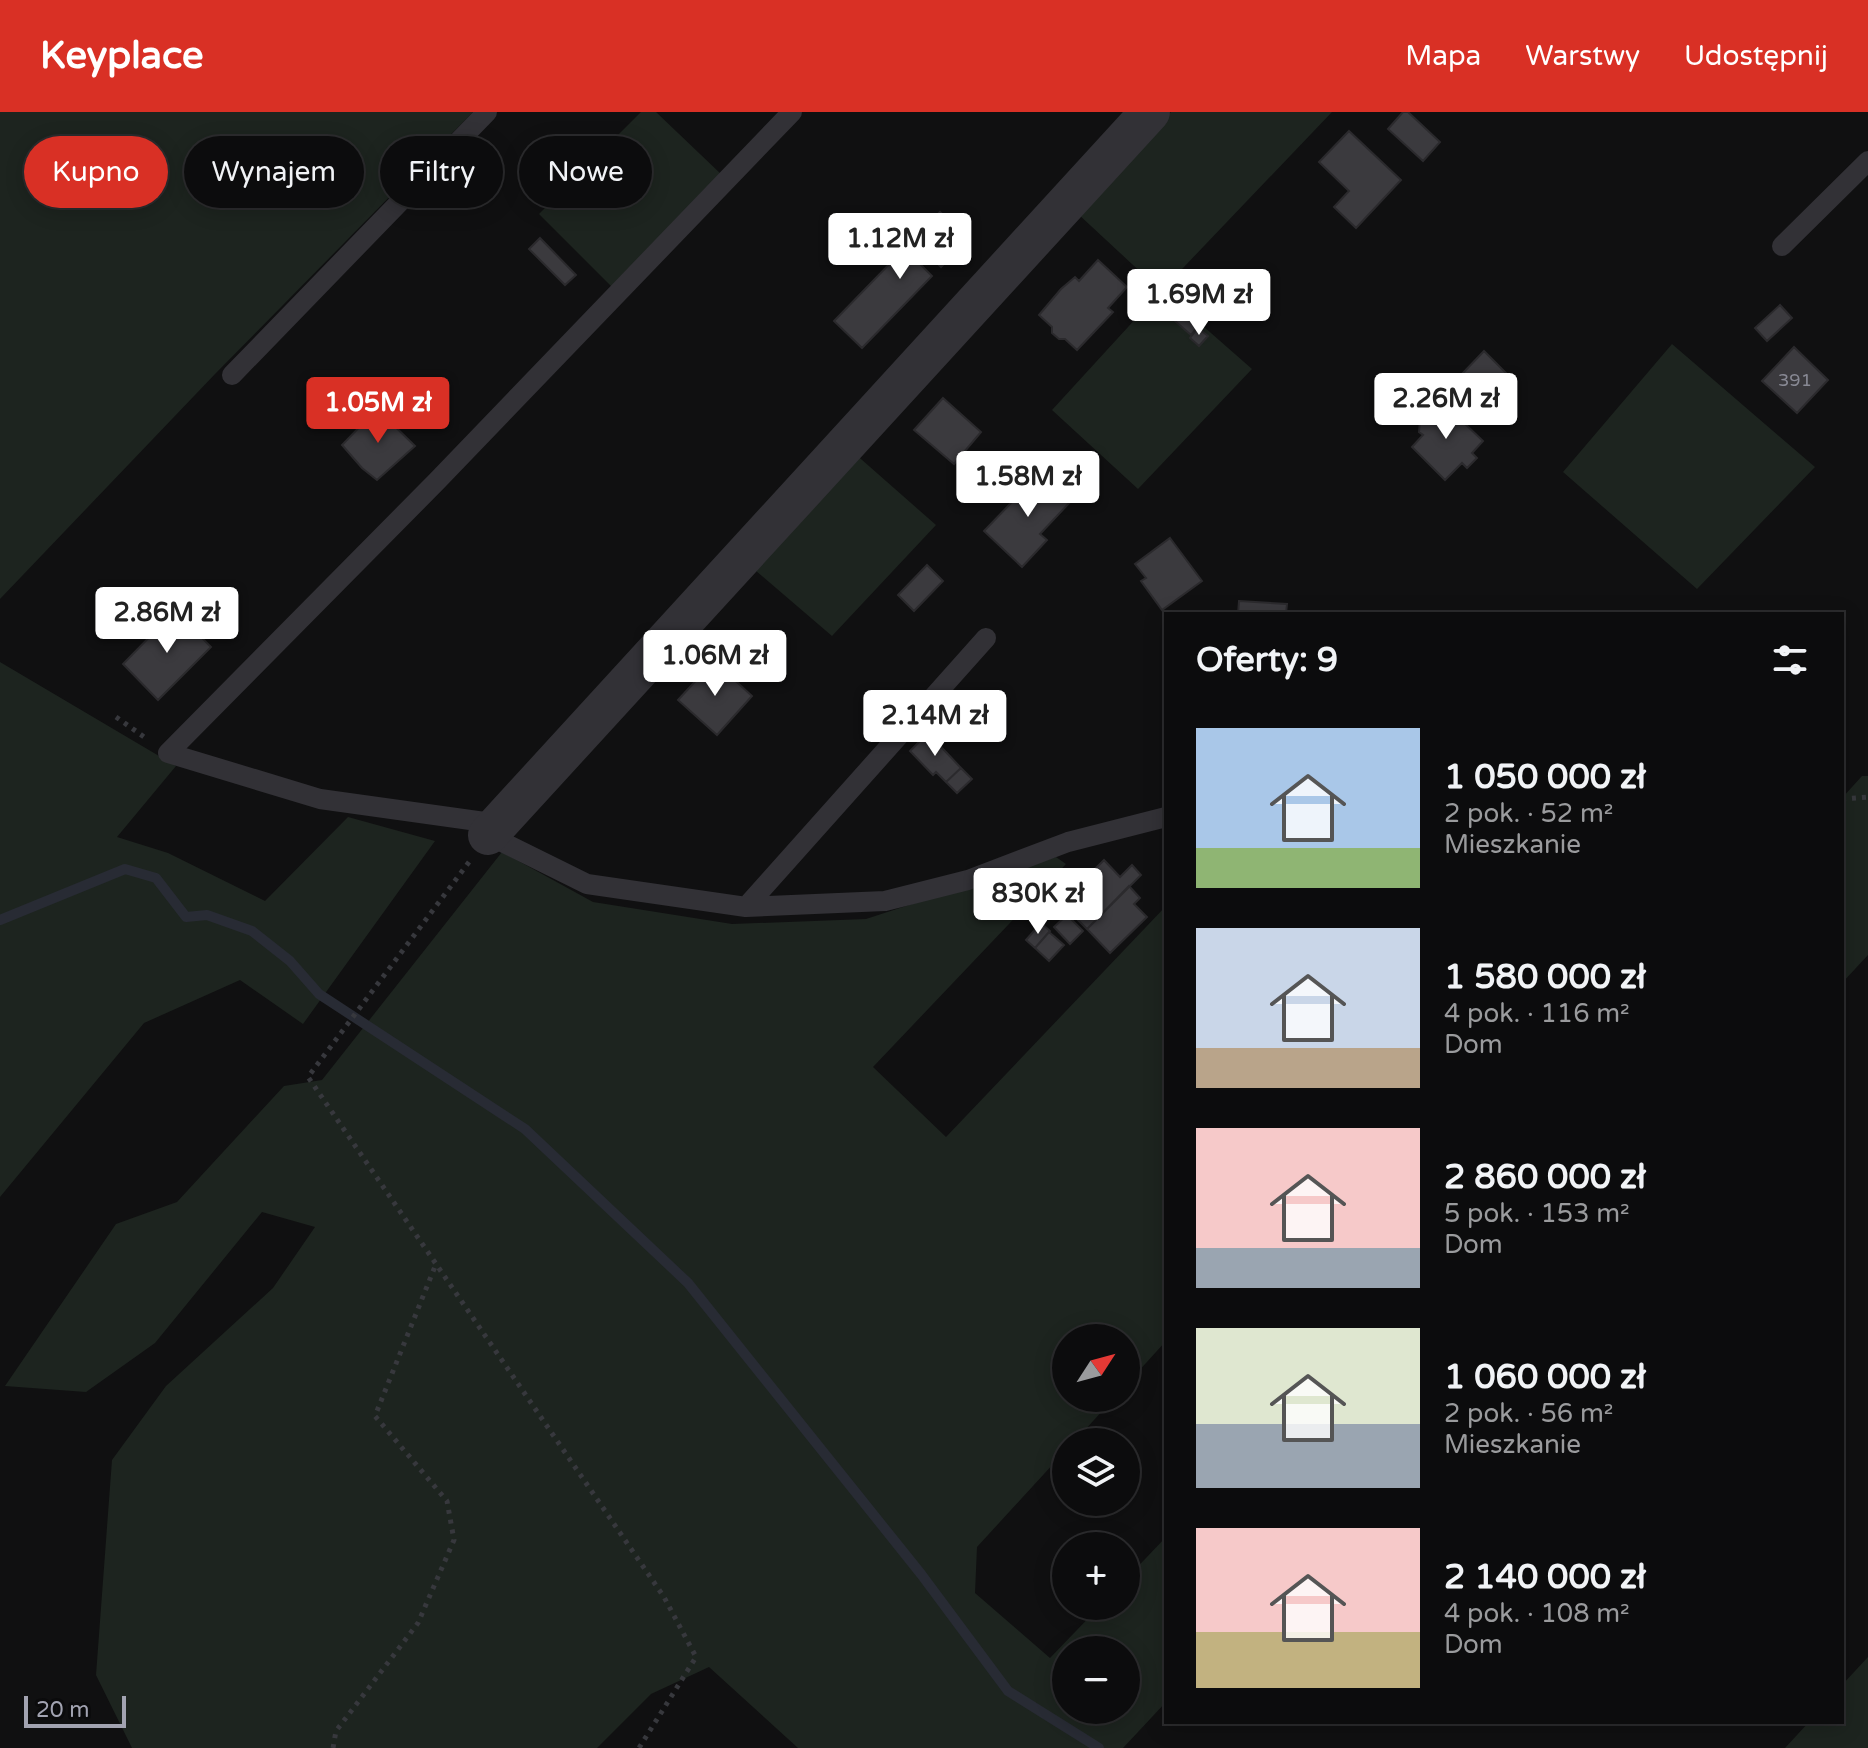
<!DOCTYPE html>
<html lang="pl">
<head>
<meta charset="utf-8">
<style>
  :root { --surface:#0c0c0d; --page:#1a1a1b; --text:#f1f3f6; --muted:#9a9b9d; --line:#2c2c2e; --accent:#d93025 }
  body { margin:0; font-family:"Varela Round",sans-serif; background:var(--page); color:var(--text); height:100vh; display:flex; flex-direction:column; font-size:30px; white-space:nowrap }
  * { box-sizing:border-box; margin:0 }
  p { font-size:26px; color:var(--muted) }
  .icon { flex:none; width:44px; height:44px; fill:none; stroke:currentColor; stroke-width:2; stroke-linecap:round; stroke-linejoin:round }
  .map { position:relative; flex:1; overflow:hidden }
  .side { position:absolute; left:1164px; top:500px; width:680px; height:1112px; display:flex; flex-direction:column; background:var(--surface); border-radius:0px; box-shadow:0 4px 20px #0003,0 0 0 2px var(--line) }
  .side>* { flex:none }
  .hud { position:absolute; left:24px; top:24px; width:760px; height:72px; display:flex; gap:16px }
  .needle { width:52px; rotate:54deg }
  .buttons { position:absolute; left:1052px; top:1212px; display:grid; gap:16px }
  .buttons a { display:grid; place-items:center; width:88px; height:88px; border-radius:50%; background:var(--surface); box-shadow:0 4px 20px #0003,0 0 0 2px var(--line); font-size:40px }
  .scale { position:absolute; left:24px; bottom:20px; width:102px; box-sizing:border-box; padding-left:8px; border:4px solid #a2a3b1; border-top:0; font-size:22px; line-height:28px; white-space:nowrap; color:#a2a3b1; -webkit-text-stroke:6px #0b0b0c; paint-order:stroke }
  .price { position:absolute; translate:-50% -68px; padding:0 18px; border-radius:8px; background:#fff; color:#222; font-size:26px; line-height:52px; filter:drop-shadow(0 2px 4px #0008) }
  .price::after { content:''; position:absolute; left:50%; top:48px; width:24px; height:18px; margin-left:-12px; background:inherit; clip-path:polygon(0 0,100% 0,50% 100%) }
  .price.active { background:var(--accent); color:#fff }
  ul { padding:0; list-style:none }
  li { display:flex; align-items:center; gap:24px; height:200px; padding:0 32px }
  li span { display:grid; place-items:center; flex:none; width:224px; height:160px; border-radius:0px; color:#555 }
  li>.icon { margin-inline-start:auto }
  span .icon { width:96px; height:96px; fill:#fffc; stroke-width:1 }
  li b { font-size:34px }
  h2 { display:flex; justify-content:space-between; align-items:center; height:96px; padding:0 32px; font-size:34px }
  .chip { padding:0 28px; border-radius:36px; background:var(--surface); box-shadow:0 4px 20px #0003,0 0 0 2px var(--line); font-size:28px; line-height:72px }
  .chip.active { background:var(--accent); color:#fff }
  header { display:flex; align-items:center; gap:48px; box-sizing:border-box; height:112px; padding:0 40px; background:var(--accent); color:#fff }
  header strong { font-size:38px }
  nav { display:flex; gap:44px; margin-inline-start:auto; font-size:28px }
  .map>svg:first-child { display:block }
  .green { fill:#1d241f; fill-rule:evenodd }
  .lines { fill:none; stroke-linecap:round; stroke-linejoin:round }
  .stream { stroke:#282b34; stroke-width:10 }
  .building { fill:#3b3a3e; stroke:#2b2a2d; stroke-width:2 }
  .path { stroke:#37383d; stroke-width:5; stroke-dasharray:4 6; stroke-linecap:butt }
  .service { stroke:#323136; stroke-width:20 }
  .minor { stroke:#323136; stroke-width:40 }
  .labels { text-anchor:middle; stroke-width:6; stroke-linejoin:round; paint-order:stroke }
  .number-label { font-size:18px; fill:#888994 }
</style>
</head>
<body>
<header>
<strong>Keyplace</strong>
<nav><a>Mapa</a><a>Warstwy</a><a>Udostępnij</a></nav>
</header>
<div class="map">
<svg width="1868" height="1636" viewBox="0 0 1868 1636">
  <rect width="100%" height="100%" fill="#101011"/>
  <path class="green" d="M0 0H473L216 261 0 487Z
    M641 0H656L722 63 613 176 539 102Z
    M1171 0H1332L1162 178 1252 257 1138 377 1052 298 1161 179 1077 101Z
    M1672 232 1815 355 1697 477 1563 360Z
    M853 340 936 413 832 524 749 453Z
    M0 550 176 654 117 725 168 741 265 789 348 705 435 729 303 912 240 868 144 911 0 1085Z
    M1862 664H1868V843L1842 871V686Z
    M502 740 593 790 732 812 866 807 1056 745 1066 752 873 955 946 1025 1166 794V1229L1126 1273V1226H1066V1286H1114L1074 1330H1066V1338L977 1435 975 1481 1050 1546 1100 1494H1126V1467L1166 1425V1590L1123 1636H798L709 1555 651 1582 597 1636H132L96 1563 112 1348 166 1274 273 1176 315 1115 262 1100 155 1231 86 1280 5 1274 116 1112 177 1090 284 974 322 968ZM1066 1538H1126V1598H1066Z
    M1868 1545V1636H1785L1809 1610H1842V1573Z"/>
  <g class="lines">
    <path class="stream" d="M0 808 125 757 156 766 186 805 207 803 252 819 290 849 319 882 525 1017 688 1171 921 1462 1008 1579 1099 1636"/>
  </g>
  <path class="building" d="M1403 0H1408L1440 30 1423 49 1388 17Z
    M1349 19 1401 68 1356 116 1334 95 1349 79 1319 50Z
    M940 100 968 127 941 155 928 142 919 151 932 164 862 236 834 209Z
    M540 126 576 163 565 173 529 137Z
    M1098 148 1127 175 1108 196 1113 200 1077 238 1065 227H1059L1052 221V215L1039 203 1061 177 1075 165 1079 169Z
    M1780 193 1792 206 1767 229 1755 216Z
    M1183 200 1198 214 1191 223 1175 209Z
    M1198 216 1208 224 1199 234 1190 226Z
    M1794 235 1828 268 1797 301 1762 269Z
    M1484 239 1514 269 1489 294 1460 264Z
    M943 286 981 320 954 352 914 318Z
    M1439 287 1483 329 1472 341 1477 346 1467 356 1462 351 1445 368 1412 335 1423 323 1419 320 1420 308Z
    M377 297 415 334 377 368 362 356 342 333Z
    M1041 360 1072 388 1040 422 1047 428 1022 455 984 419Z
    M1170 426 1202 469 1162 498 1141 469 1146 466 1135 452Z
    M927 453 943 469 914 499 898 483Z
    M1239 489 1287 492 1286 502H1238Z
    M175 499 211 535 158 588 123 552Z
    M714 549 752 584 717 623 678 588Z
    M928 621 961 656 946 670 936 660 933 663 910 639 924 625 923 623Z
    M961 656 972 667 957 681 946 670Z
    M1104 748 1120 765 1132 753 1141 763 1087 817 1067 797 1099 766 1092 760Z
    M1129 774 1140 786 1134 792 1147 805 1110 841 1087 817Z
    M1067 803 1083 819 1070 832 1054 815Z
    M1041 811 1050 819 1035 836 1026 828Z
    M1049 820 1064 833 1049 849 1035 836Z"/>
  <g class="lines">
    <path class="path" d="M116 605 147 627
      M1842 687 1868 685
      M469 750 308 965 664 1485 696 1545 639 1636
      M333 1636 336 1619 418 1511 454 1428 447 1389 375 1304 436 1152"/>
    <path class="service" d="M1782 134 1868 49
      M232 263 487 0
      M499 712 320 687 168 641 437 369 792 0
      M488 723 587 772 746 795 885 789 968 768 1068 730 1166 705
      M746 795 986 526"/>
    <path class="minor" d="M488 723 1150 0"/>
  </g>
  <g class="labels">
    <g class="number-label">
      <text x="1795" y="274">391</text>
    </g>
  </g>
</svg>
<div class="buttons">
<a><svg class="needle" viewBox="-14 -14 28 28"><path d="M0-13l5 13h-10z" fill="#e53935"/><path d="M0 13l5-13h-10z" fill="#9a9b9d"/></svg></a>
<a><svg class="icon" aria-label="layers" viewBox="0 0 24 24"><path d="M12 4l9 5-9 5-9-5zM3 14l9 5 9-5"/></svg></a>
<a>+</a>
<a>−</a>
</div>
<div class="scale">20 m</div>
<b class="price" style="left:900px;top:169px">1.12M zł</b>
<b class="price" style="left:1199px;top:225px">1.69M zł</b>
<b class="price" style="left:1446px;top:329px">2.26M zł</b>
<b class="price active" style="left:378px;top:333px">1.05M zł</b>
<b class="price" style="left:1028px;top:407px">1.58M zł</b>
<b class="price" style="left:167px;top:543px">2.86M zł</b>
<b class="price" style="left:715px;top:586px">1.06M zł</b>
<b class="price" style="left:935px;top:646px">2.14M zł</b>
<b class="price" style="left:1038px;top:824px">830K zł</b>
<div class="hud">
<a class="chip active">Kupno</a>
<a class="chip">Wynajem</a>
<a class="chip">Filtry</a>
<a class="chip">Nowe</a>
</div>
<section class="side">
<h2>Oferty: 9<svg class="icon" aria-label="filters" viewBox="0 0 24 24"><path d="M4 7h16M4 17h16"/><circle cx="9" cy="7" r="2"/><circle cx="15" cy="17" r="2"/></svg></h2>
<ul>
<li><span style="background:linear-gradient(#a9c7e8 75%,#8fb573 0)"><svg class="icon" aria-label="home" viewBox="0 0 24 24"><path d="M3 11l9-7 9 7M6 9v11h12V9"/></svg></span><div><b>1 050 000 zł</b><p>2 pok. · 52 m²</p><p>Mieszkanie</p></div></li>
<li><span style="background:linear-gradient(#c9d6e8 75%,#b9a48a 0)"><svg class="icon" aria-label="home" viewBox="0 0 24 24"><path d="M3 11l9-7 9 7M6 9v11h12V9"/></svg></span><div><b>1 580 000 zł</b><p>4 pok. · 116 m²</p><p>Dom</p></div></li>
<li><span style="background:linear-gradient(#f6c9c9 75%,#9aa5b1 0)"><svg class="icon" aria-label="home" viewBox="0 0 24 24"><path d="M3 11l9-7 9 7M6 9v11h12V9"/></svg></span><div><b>2 860 000 zł</b><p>5 pok. · 153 m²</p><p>Dom</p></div></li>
<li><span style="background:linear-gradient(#dfe7d0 60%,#9aa5b1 0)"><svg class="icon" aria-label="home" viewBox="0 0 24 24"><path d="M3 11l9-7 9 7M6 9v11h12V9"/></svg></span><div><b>1 060 000 zł</b><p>2 pok. · 56 m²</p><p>Mieszkanie</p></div></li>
<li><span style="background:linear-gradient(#f6c9c9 65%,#c2b280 0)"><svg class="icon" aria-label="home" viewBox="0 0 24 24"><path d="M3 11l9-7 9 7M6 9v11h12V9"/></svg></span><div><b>2 140 000 zł</b><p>4 pok. · 108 m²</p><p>Dom</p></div></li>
</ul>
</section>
</div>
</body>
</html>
